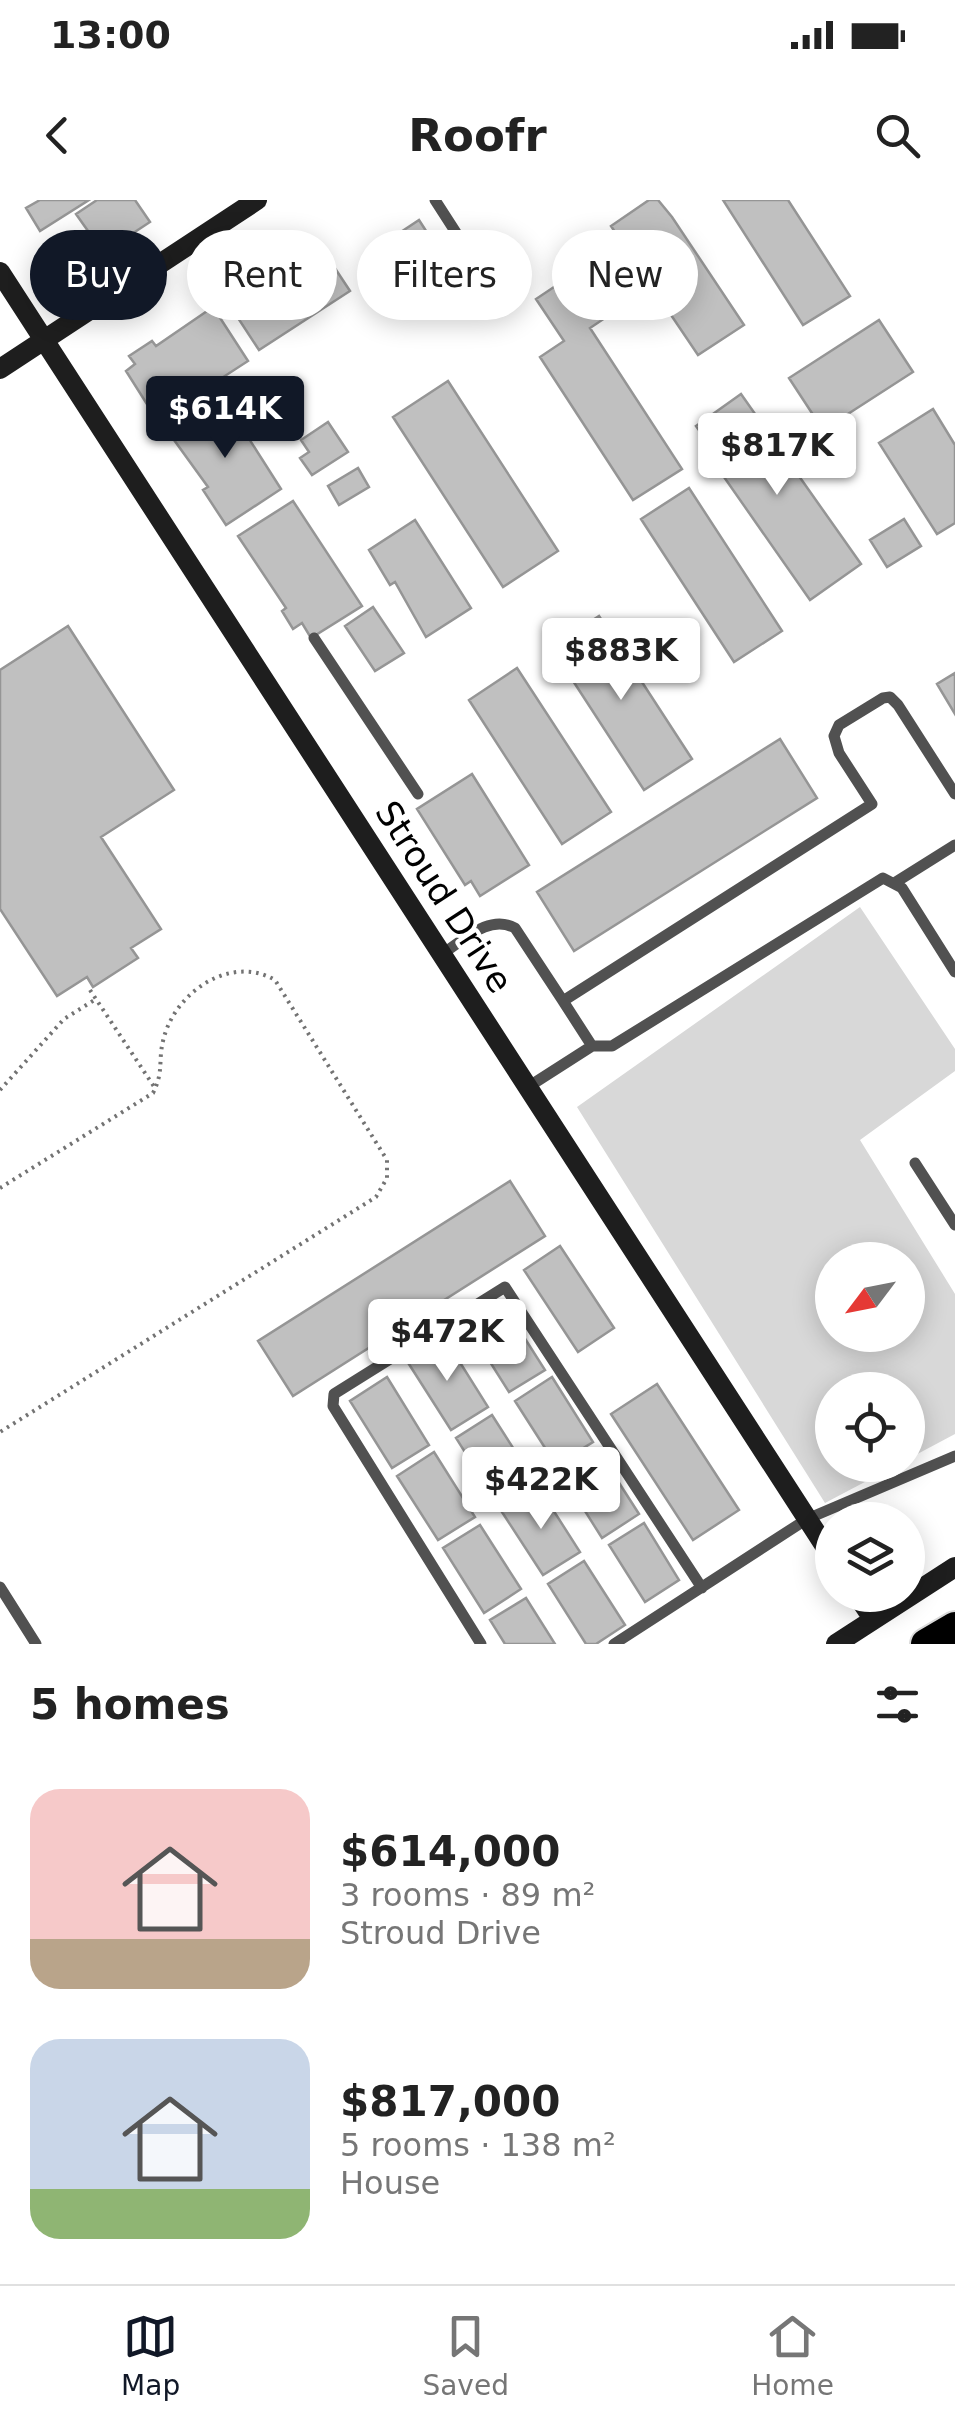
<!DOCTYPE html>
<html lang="en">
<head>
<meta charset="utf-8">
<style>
  :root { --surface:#fff; --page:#f6f6f6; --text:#222; --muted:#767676; --line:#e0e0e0; --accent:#111827 }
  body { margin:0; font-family:"DejaVu Sans",sans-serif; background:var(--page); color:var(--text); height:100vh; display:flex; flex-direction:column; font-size:38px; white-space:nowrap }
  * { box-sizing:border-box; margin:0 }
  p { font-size:32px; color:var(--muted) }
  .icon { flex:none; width:55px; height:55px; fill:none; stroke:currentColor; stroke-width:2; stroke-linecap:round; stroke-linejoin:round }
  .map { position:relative; height:1444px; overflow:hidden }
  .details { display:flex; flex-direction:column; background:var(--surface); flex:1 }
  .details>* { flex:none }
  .guide { position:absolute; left:30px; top:30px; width:895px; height:90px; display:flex; gap:20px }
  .needle { width:65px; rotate:238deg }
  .fabs { position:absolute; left:815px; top:1042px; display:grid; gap:20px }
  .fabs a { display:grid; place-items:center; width:110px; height:110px; border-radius:50%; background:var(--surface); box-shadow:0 5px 25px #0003; font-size:50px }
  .price { position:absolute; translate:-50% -85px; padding:0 22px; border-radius:10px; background:#fff; color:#222; font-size:32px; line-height:65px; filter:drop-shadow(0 2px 5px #0008) }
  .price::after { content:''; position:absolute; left:50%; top:60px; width:30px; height:22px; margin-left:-15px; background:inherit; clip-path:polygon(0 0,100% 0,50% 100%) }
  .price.active { background:var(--accent); color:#fff }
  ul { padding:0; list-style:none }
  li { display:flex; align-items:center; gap:30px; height:250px; padding:0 30px }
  li span { display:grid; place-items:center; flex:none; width:280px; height:200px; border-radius:30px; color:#555 }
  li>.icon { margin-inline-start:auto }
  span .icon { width:120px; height:120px; fill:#fffc; stroke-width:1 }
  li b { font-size:42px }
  h2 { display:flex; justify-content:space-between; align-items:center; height:120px; padding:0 30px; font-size:42px }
  .chip { padding:0 35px; border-radius:45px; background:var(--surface); box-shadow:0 5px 25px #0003; font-size:35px; line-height:90px }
  .chip.active { background:var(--accent); color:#fff }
  .status { display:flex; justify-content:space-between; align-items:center; height:70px; padding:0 50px; background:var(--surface); direction:ltr }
  .status svg { height:28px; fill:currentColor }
  header { display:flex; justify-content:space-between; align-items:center; height:130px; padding:0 30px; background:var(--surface); font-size:45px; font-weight:700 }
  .menu { display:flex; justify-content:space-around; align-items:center; height:140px; border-top:2px solid var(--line); background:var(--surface); font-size:28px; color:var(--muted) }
  .menu a { display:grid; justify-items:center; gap:5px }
  .menu .active { color:var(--accent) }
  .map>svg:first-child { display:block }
  .green { fill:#d8d8d8; fill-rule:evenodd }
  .building { fill:#c0c0c0; stroke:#959595; stroke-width:2.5 }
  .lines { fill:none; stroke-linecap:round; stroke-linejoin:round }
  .highway-casing { stroke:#dbdbdb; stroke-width:34 }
  .path { stroke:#737373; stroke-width:4; stroke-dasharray:2.5 5; stroke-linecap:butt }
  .lane { stroke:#515151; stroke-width:11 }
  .secondary { stroke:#1e1e1e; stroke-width:20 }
  .highway { stroke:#000; stroke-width:30 }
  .labels { text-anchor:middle; stroke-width:8; stroke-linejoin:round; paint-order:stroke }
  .street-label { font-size:35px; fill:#000; stroke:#fff }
</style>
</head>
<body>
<div class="status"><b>13:00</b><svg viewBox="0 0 49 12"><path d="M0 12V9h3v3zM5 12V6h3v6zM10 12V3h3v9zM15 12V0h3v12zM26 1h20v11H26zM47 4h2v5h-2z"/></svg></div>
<header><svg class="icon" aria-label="back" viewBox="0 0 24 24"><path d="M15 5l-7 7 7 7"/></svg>Roofr<svg class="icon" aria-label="search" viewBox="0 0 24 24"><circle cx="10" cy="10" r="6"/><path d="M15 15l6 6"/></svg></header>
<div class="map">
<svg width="955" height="1444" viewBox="0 0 955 1444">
  <rect width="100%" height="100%" fill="#fff"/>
  <path class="green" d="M860 707 955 849V871L860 940 955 1094V1234L908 1259V1190H832V1265H897L825 1303 577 907ZM832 1060H908V1135H832Z"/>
  <path class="building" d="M40 0H89L40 31 26 8Z
    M97 0H135L150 22 74 72 59 50 88 31 76 14Z
    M649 0H658L672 17 744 125 698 155 611 26Z
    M723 0H788L850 96 803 125Z
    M419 20 446 62 394 97 366 55Z
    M305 42 309 50 319 44 350 91 259 150 225 98Z
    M581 69 611 114 590 128 682 269 633 300 540 157 564 141 536 99Z
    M213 107 248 161 157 220 126 171 135 164 129 156 152 141 156 146Z
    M879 120 913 172 823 230 789 178Z
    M448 181 558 351 503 387 393 217Z
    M741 194 861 364 810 400 710 257 716 254 696 226Z
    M223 198 281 289 226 325 203 290 208 287 169 233Z
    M933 209 955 245V323L937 334 879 243Z
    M328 222 348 252 312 275 300 258 309 252 301 240Z
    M358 268 369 287 339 305 328 286Z
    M689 288 782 431 734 462 641 319Z
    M293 301 362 406 311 438 302 423 293 429 282 411 286 408 238 336Z
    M904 319 921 346 887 367 870 340Z
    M415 320 471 408 426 437 395 382 390 385 369 350Z
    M373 407 404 453 375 471 345 426Z
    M599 416 692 559 644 590 551 447Z
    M68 426 174 590 101 637 161 729 131 748 138 758 93 787 87 777 57 796 0 709V470Z
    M517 468 611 612 562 644 469 500Z
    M955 473V514L937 484Z
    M780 539 817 598 574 751 537 692Z
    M472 574 529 665 480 696 471 681 465 685 417 609Z
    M510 981 545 1036 293 1196 258 1141Z
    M560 1046 614 1128 578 1152 524 1070Z
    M503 1104 545 1170 509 1192 468 1127Z
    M444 1137 488 1207 451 1230 407 1161Z
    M387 1177 429 1245 392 1268 350 1201Z
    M552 1177 593 1242 556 1265 515 1201Z
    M657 1184 739 1310 693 1340 611 1214Z
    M492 1215 533 1279 497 1303 456 1238Z
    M598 1250 639 1314 602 1338 561 1273Z
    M434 1252 475 1317 438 1340 397 1276Z
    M539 1288 580 1352 543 1375 502 1312Z
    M644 1323 679 1380 645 1402 609 1345Z
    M480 1325 521 1389 484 1413 443 1348Z
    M584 1361 625 1425 596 1444H586L548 1384Z
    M526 1398 555 1444H505L490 1420Z"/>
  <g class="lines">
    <g class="highway-casing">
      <path id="highway" d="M926 1444 955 1427"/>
    </g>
    <path class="path" d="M90 790 155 888
      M0 890 64 819 96 799
      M0 988 153 893C164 871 158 862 163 841 174 792 231 754 275 780L387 960V978L376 997 0 1232"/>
    <path class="lane" d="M435 0 484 76
      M314 438 418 594
      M896 682 955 645
      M442 754C464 740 489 714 515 728L563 801 872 604 839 553 834 536 839 525 883 498 890 497 898 505 955 594
      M563 801 592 846
      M528 887 592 846H612L883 678 902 688 955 772
      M915 963 955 1025
      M0 1387 36 1444
      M481 1444 333 1206 334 1194 505 1087 702 1388
      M614 1444 807 1319 955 1256"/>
    <path class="secondary" d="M0 72 832 1357
      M0 169 257 0
      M857 1395 873 1419
      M836 1444 955 1367"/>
    <use href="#highway" class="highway"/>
  </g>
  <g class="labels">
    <g class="street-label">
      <text transform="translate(444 697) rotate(57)" y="12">Stroud Drive</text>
    </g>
  </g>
</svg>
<div class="fabs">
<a><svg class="needle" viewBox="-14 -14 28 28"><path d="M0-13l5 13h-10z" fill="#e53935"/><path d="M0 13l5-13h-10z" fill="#767676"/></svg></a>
<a><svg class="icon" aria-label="locate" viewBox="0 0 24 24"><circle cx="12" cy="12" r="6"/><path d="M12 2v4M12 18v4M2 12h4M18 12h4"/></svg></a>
<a><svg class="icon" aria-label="layers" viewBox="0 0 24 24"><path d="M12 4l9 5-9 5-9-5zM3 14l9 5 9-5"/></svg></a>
</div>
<b class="price active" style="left:225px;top:261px">$614K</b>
<b class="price" style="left:777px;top:298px">$817K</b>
<b class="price" style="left:621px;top:503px">$883K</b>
<b class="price" style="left:447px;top:1184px">$472K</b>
<b class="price" style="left:541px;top:1332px">$422K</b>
<div class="guide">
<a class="chip active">Buy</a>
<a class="chip">Rent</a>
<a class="chip">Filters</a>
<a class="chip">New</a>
</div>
</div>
<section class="details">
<h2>5 homes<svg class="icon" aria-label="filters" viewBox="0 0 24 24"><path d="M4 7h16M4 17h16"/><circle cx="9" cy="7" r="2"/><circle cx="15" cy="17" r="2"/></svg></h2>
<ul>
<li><span style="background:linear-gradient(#f6c9c9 75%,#b9a48a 0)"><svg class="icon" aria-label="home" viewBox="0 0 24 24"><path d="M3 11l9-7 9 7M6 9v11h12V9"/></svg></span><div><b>$614,000</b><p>3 rooms · 89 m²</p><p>Stroud Drive</p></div></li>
<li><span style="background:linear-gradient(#c9d6e8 75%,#8fb573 0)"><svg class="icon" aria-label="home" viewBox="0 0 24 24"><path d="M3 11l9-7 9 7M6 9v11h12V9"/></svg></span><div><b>$817,000</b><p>5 rooms · 138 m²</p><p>House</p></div></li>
</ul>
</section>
<nav class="menu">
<a class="active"><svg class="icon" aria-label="map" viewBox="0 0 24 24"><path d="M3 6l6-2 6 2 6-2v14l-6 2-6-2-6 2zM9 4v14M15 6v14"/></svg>Map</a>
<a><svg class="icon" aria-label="saved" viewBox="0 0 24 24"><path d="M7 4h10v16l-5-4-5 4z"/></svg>Saved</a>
<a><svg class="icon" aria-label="home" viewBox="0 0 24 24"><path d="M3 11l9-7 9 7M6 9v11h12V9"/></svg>Home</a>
</nav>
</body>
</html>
